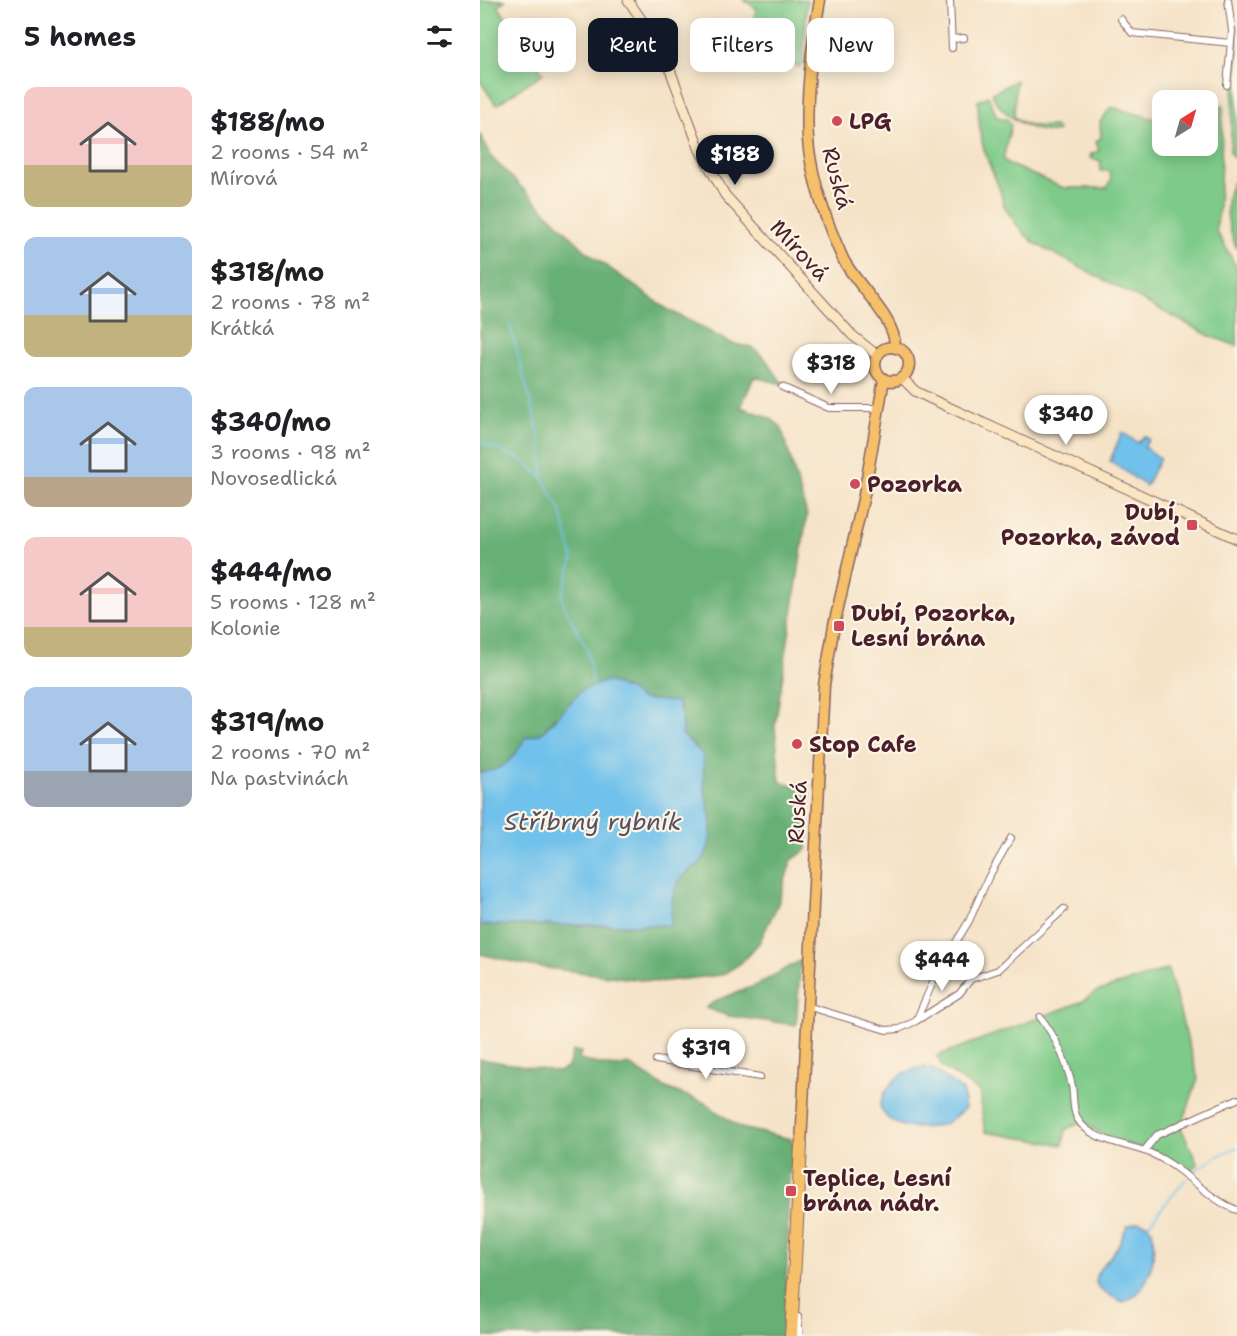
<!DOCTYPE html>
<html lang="en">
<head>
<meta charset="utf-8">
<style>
  :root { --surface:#fff; --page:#f6f6f6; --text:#202124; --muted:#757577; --accent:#111827 }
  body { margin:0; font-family:"Shantell Sans",sans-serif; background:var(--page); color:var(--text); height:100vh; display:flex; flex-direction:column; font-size:22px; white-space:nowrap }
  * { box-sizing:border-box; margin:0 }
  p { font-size:20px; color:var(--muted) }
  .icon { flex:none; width:33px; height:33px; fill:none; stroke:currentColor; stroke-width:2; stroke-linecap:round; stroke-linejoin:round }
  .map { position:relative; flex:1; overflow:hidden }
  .sheet { display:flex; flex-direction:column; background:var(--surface); width:480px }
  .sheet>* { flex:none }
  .guide { position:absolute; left:18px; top:18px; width:570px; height:54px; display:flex; gap:12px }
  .needle { width:39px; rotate:37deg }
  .buttons { position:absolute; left:672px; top:90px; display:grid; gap:12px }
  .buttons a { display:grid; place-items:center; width:66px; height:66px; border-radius:12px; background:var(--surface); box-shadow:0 3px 15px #0003; font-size:30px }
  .price { position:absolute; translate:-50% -51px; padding:0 14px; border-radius:21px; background:#fff; color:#222; font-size:20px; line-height:39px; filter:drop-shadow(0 2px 3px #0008) }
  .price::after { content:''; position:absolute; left:50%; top:36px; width:18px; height:14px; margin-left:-9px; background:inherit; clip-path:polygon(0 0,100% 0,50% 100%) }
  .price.on { background:var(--accent); color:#fff }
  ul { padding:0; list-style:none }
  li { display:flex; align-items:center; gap:18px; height:150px; padding:0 24px }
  li span { display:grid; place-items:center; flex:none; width:168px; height:120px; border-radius:12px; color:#555 }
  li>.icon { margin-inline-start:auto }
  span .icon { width:72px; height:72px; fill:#fffc; stroke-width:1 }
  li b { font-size:26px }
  h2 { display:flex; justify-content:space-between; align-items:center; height:72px; padding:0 24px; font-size:26px }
  .pill { padding:0 21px; border-radius:12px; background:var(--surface); box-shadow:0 3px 15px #0003; font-size:21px; line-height:54px }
  .pill.on { background:var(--accent); color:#fff }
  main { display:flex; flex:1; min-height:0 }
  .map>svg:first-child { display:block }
  .green { fill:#7ecb89; stroke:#64755a; stroke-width:1.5 }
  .forest { fill:#66af75; stroke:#586750; stroke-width:1.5 }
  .water { fill:#70c1eb; stroke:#5d708b; stroke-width:1.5 }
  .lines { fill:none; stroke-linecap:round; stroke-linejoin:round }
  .stream { stroke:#70c1eb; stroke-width:1.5 }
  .street-casing { stroke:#866462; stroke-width:8 }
  .secondary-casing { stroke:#866462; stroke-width:11 }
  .primary-casing { stroke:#866462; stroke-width:13 }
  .highway-casing { stroke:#866462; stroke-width:14 }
  .street { stroke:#fff; stroke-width:6 }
  .secondary { stroke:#fbe6c4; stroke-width:9 }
  .primary { stroke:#f6c06b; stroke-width:10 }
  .highway { stroke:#f6c06b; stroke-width:12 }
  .poi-dot { fill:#d1495b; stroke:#fcf5e5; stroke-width:2 }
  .labels { text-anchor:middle; stroke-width:4.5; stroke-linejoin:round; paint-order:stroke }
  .poi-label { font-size:22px; font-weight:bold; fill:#4a1f2b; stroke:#fcf5e5; text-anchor:start }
  .street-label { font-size:22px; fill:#4a1f2b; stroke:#fcf5e5 }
  .water-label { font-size:24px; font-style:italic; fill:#555065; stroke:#fcf5e5 }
</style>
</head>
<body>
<main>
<section class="sheet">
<h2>5 homes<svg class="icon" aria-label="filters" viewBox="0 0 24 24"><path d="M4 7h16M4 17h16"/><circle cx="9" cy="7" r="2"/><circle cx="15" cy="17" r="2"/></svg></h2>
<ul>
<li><span style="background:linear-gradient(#f6c9c9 65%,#c2b280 0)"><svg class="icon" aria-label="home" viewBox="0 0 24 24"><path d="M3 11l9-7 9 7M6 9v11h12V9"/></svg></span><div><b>$188/mo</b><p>2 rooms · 54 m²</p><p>Mírová</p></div></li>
<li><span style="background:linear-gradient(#a9c7e8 65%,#c2b280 0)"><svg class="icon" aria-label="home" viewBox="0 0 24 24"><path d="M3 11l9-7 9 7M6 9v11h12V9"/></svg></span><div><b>$318/mo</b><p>2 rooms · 78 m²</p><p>Krátká</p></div></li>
<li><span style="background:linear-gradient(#a9c7e8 75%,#b9a48a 0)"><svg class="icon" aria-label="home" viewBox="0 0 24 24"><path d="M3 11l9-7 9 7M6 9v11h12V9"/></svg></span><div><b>$340/mo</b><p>3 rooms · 98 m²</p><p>Novosedlická</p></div></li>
<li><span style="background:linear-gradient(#f6c9c9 75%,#c2b280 0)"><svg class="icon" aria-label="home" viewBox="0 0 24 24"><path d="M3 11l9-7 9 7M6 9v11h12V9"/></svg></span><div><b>$444/mo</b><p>5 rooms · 128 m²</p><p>Kolonie</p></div></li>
<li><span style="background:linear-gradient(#a9c7e8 70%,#9aa5b1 0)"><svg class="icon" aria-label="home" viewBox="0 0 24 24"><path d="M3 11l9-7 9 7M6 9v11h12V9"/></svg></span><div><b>$319/mo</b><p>2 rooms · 70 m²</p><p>Na pastvinách</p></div></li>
</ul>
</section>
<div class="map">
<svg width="757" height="1336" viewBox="0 0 757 1336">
  <rect width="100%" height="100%" fill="#fcf5e5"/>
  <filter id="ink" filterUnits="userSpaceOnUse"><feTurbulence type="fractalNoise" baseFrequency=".0167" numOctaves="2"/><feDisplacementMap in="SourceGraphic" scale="12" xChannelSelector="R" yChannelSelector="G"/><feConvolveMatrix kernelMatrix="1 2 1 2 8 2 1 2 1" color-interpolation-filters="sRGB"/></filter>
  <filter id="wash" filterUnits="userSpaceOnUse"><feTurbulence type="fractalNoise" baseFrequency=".008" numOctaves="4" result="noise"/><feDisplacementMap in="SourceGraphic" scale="24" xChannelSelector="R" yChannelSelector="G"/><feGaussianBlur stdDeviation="1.35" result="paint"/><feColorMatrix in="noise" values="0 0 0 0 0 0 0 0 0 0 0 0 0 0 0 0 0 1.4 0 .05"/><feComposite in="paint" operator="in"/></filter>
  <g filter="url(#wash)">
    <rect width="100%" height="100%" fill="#f5e3c8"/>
    <path class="green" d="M0 0H25L18 6 63 73 16 105 0 81Z
      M264 0H327L323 64 319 67 307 60 261 54 277 9Z
      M757 26V162L750 152Z
      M536 80 534 116C544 127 561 127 575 126L578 131C557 137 518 114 512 93Z
      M508 96 517 117 528 120 531 125 523 159 530 165 584 188H627L631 179 629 171H620L621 161 610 158 611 154 619 151 616 141 621 138 620 122 631 107 675 119 682 117V146H728V109L743 106 739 207 736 230 757 268V346L730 336 554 243C543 233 532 221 525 207 522 202 522 195 520 190 504 152 499 143 498 101Z
      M757 178V249C748 230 740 194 757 178Z
      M688 969 718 1078 701 1128 718 1164 710 1171 670 1150 629 1139 603 1122 586 1129 583 1145 505 1132 499 1091 462 1067 457 1056 601 1002 616 992Z"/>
    <path class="forest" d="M0 134 12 158 107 252 187 309 253 344 272 347 284 357 303 384 274 377 261 407 290 418 301 427 327 515 295 727 300 782 329 788 327 849 311 861 298 904 279 943 261 963 242 975 177 982 51 966 0 954V925H191C191 908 191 885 206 873 216 865 221 866 227 851 236 829 228 809 224 787 223 777 224 765 223 755L202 734 201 714 197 702 160 699 149 690 75 717 62 733 45 738C35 758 23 771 0 773Z
      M321 960 316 1025 248 1016 226 1008 237 1000 277 985Z
      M93 1051 101 1052 99 1060 135 1067 148 1064 186 1088 223 1102 261 1128 311 1139 314 1148 309 1177 305 1336H0V1059L79 1072 88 1067Z"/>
    <path class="water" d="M642 432 658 443 664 436 669 439 664 447 680 458 666 486 630 461Z
      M126 681 149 690 160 699 197 702 201 714 202 734 223 755C224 765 223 777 224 787 228 809 236 829 227 851 221 866 216 865 206 873 191 885 191 908 191 925H0V773C23 771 35 758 45 738L62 733 102 690Z
      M444 1067 453 1069 483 1091 485 1108C478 1114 470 1122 461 1125 440 1130 410 1130 400 1107 404 1085 422 1070 444 1067Z
      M658 1222 667 1224 672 1230C677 1255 670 1293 643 1302 594 1280 622 1273 639 1244 642 1238 644 1232 647 1226Z"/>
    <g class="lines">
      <path class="stream" d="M30 326 60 437 63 476
        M0 442 43 460 63 478 80 509 93 559 82 594 84 606 107 649 113 685
        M709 1175 736 1157 757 1147
        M668 1225 706 1179"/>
    </g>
  </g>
  <g filter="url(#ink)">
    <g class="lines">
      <g class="street-casing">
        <path id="street" d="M470 0 472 48
          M641 19 652 33 751 43
          M472 39 484 38
          M747 85 752 31 748 0
          M302 387 349 408H397
          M327 1006 406 1030 419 1029 436 1021 456 975 489 921 508 878 531 838
          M560 1017C577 1038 586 1060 592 1086 594 1097 592 1108 597 1118 609 1141 648 1144 670 1153 702 1166 727 1199 757 1210
          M436 1021 479 994 491 979 518 970 584 909
          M176 1060 280 1077
          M664 1151 677 1135 757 1099
          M318 1317 320 1336"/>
      </g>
      <g class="secondary-casing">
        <path id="secondary" d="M148 0 183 51 220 150 245 195 372 335 398 356
          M422 378 435 391 451 399 757 539"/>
      </g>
      <g class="primary-casing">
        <path id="primary" d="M340 0C332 42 324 108 329 150 334 185 348 226 363 259 376 285 417 319 415 348
          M395 364a17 17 0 1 1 34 0a17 17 0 1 1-34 0Z
          M321 1145 344 685 354 625 384 495 404 379"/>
      </g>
      <g class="highway-casing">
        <path id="highway" d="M311 1336 321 1145"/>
      </g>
      <use href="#street" class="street"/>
      <use href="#secondary" class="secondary"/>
      <use href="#primary" class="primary"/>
      <use href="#highway" class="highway"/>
    </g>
  </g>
  <g class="poi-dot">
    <circle cx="357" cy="121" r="6"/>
    <circle cx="375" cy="484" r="6"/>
    <rect x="706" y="519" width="12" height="12" rx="3"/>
    <rect x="353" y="620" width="12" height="12" rx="3"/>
    <circle cx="317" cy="744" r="6"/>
    <rect x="305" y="1185" width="12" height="12" rx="3"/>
  </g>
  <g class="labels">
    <g class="poi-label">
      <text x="369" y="129">LPG</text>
      <text x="387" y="492">Pozorka</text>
      <text x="700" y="520" text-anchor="end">Dubí,<tspan x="700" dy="25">Pozorka, závod</tspan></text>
      <text x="371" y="621">Dubí, Pozorka,<tspan x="371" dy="25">Lesní brána</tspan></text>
      <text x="329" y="752">Stop Cafe</text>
      <text x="323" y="1186">Teplice, Lesní<tspan x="323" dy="25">brána nádr.</tspan></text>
    </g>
    <g class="street-label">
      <text transform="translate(358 178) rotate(75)" y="8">Ruská</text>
      <text transform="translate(320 250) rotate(47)" y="8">Mírová</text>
      <text transform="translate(317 812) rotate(-87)" y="8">Ruská</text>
    </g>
    <g class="water-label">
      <text x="113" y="830">Stříbrný rybník</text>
    </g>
  </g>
</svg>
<div class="buttons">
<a><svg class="needle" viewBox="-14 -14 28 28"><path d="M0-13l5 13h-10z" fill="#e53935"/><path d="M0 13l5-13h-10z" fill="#757577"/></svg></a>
</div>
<b class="price on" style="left:255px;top:186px">$188</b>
<b class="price" style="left:351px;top:395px">$318</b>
<b class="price" style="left:586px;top:446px">$340</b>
<b class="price" style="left:462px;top:992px">$444</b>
<b class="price" style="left:226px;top:1080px">$319</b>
<div class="guide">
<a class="pill">Buy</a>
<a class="pill on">Rent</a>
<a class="pill">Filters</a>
<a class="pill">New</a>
</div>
</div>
</main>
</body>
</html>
